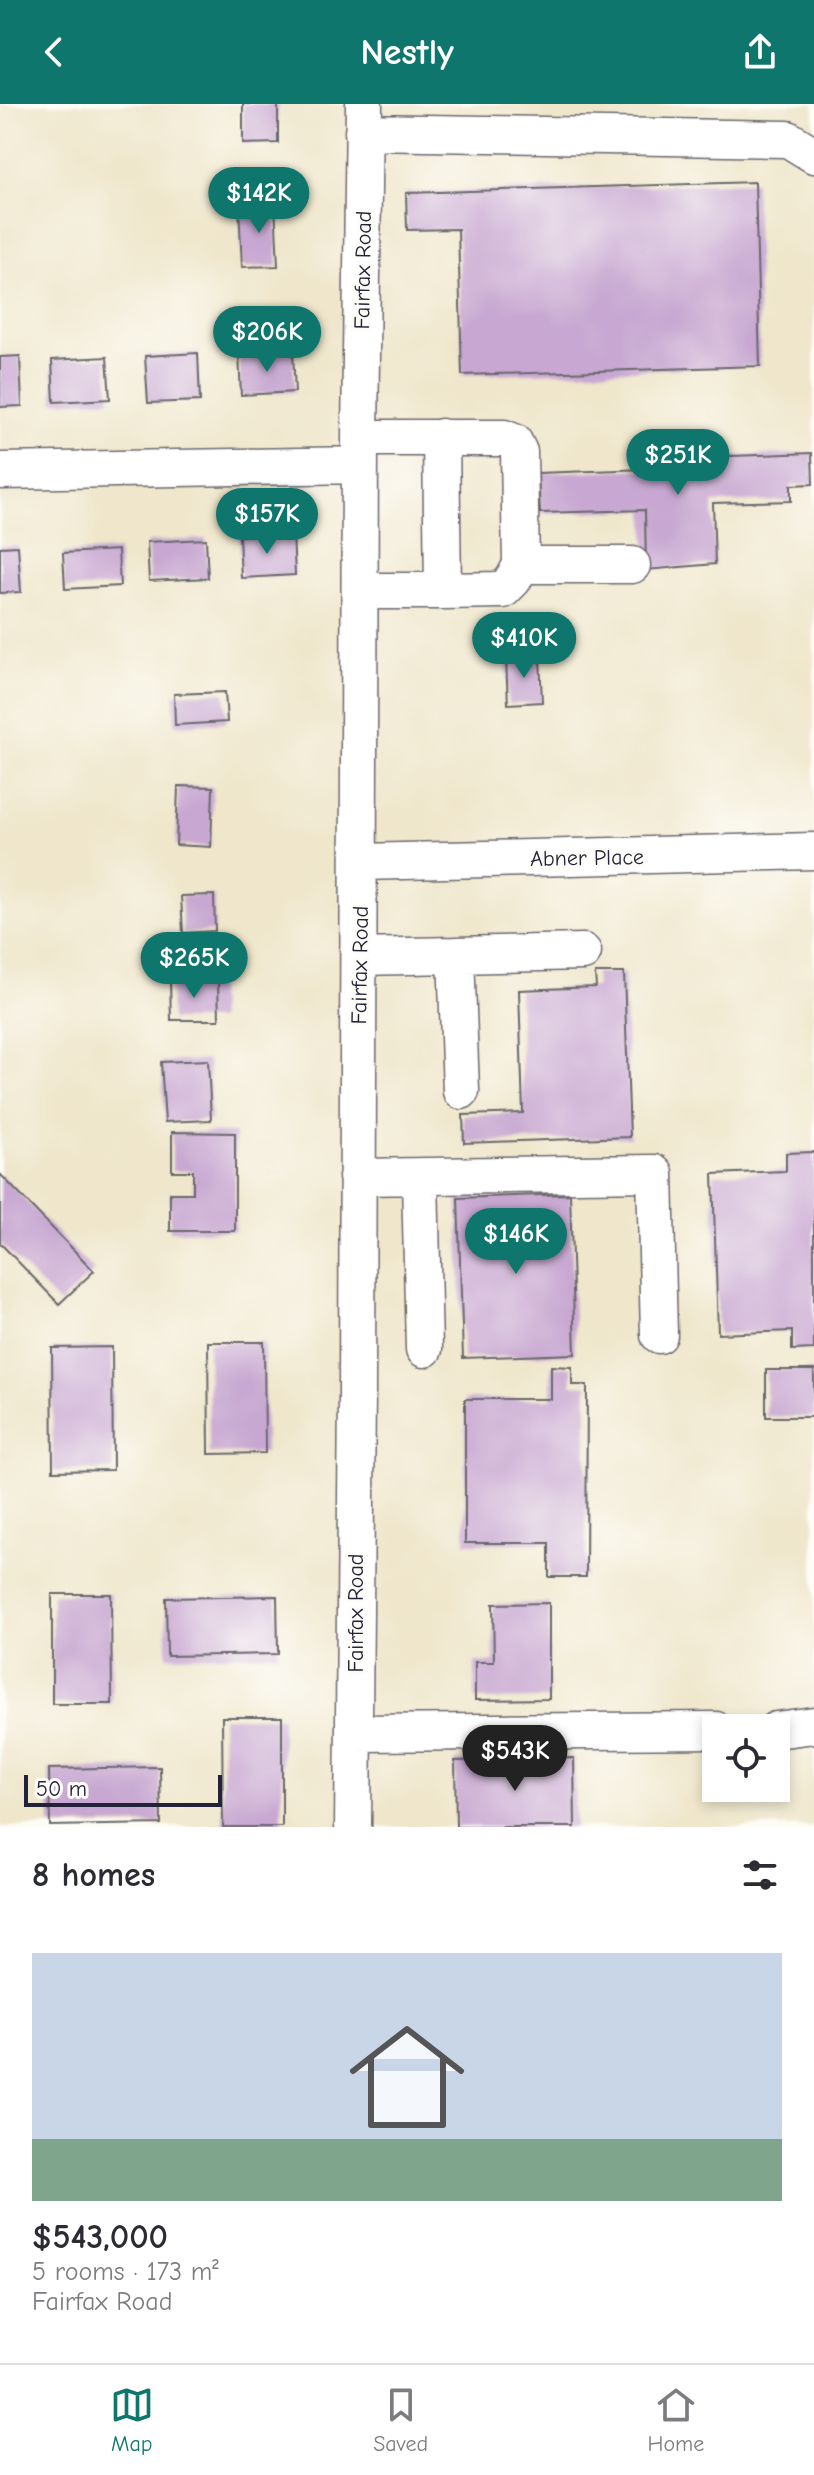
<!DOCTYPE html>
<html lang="en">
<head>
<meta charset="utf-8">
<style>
  :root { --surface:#fff; --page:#f7f7f7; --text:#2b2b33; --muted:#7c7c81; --line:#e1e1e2; --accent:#0f766e }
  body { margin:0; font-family:"Comic Neue",sans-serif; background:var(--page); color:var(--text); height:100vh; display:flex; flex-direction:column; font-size:30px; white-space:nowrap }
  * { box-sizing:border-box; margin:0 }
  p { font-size:26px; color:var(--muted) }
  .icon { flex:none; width:44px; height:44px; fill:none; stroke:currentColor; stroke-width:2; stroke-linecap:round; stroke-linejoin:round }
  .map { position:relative; height:1723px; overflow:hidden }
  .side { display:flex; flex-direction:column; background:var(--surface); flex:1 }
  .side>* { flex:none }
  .controls { position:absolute; left:702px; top:1610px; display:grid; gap:16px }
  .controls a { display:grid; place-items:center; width:88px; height:88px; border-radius:0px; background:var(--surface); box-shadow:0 4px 12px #0003; font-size:40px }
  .scale { position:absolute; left:24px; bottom:20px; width:198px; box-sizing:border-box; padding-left:8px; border:4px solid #22223b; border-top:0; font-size:22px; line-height:28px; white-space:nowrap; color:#22223b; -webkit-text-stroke:6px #fdfcf7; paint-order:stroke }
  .price { position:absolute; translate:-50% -68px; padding:0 18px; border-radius:28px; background:var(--accent); color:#fff; font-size:26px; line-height:52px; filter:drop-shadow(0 2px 4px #0008) }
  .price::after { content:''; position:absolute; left:50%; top:48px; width:24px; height:18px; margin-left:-12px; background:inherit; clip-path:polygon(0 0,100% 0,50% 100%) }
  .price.active { background:#222; color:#fff }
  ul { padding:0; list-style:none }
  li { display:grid; align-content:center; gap:16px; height:424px; padding:0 32px }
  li+li { border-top:2px solid var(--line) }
  li span { display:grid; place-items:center; height:248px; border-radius:0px; color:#555 }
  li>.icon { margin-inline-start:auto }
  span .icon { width:144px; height:144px; fill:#fffc; stroke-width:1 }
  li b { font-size:34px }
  h2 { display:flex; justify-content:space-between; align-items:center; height:96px; padding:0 32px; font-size:34px }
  header { display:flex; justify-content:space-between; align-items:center; height:104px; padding:0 32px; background:var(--accent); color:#fff; font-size:36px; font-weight:700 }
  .menu { display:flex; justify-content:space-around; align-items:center; height:112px; border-top:2px solid var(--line); background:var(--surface); font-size:22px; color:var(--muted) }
  .menu a { display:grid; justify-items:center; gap:4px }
  .menu .active { color:var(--accent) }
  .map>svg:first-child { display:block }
  .building { fill:#c8a8d2 }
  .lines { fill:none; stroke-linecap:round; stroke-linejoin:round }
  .minor-casing { stroke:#6a676d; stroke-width:39 }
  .minor { stroke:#fff; stroke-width:36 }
  .labels { text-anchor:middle; stroke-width:6; stroke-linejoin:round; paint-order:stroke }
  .street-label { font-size:22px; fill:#22223b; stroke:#fdfcf7 }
</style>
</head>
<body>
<header><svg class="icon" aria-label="back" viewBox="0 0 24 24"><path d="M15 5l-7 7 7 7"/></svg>Nestly<svg class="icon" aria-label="share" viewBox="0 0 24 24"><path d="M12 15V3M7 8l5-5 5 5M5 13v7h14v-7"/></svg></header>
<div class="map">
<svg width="814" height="1723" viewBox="0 0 814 1723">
  <rect width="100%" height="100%" fill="#fdfcf7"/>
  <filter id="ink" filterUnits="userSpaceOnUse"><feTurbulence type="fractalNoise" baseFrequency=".0125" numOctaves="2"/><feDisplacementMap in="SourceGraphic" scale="16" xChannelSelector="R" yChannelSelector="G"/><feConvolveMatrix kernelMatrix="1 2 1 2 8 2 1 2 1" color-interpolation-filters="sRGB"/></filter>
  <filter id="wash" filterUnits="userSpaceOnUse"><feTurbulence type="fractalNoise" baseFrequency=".006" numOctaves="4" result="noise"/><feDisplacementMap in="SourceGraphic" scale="32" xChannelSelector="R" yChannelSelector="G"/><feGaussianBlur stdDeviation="1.8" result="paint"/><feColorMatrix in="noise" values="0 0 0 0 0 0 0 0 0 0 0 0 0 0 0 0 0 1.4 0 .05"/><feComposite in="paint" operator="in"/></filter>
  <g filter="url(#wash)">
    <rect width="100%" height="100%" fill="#efe6cb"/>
    <g id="blocks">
      <path class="building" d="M243 0H278V39L243 40Z
        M755 78 760 262 462 271 458 125 407 126 406 89Z
        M275 99 278 162 242 163 239 101Z
        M293 248 295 288 241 291 239 251Z
        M198 249 200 297 148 299 145 252Z
        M20 252 22 302 0 303V253Z
        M107 253 110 295 54 298 52 256Z
        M812 349 813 380 791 381V397L713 399 715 460 646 466 645 406 540 409 538 369 646 365V355Z
        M293 430 295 471 241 474 239 432Z
        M206 435 208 474 149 477 147 438Z
        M18 442 21 488 0 489V443Z
        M118 446 120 482 65 485 63 449Z
        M540 553 542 598 508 600 506 555Z
        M225 588 227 618 175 621 174 590Z
        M178 682 213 683 211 743 176 741Z
        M214 791 215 827 183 829 181 792Z
        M595 869H624L630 1033 464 1039 463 1011 523 1009 519 886 596 883Z
        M170 877H218L219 916H171Z
        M208 956 211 1016 165 1018 161 958Z
        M172 1028 235 1029V1127H170V1089H193V1067H172Z
        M814 1048V1245L792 1246V1227L718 1230 713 1070 786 1067V1049Z
        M0 1070 94 1167 59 1200 0 1139Z
        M570 1090 575 1250 463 1254 458 1094Z
        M208 1238H264L265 1349 209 1350Z
        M112 1243 113 1366 53 1367 52 1244Z
        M551 1262 572 1263V1281H587L586 1473H549V1439H465V1295H551Z
        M766 1266H814V1313H766Z
        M52 1490H111L112 1600H52Z
        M277 1492 278 1550 167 1552 166 1494Z
        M549 1499V1595L475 1596V1558H494L493 1500Z
        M222 1613H282V1723H223Z
        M574 1654 575 1723H456L455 1657Z
        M160 1663 161 1720 50 1722 49 1665Z"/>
    </g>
  </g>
  <g filter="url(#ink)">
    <use href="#blocks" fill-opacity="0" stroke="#6a676d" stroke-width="2"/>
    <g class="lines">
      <g class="minor-casing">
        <path id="minor" d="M363 28 788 35 814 51
          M360 334H504L514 338 519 348 521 461H632
          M0 367 360 361
          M361 487H443L441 333
          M443 487 503 486 513 476 521 461
          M360 758 814 747
          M456 851 583 848
          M359 853 456 851 461 987
          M357 1073 655 1069 659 1231
          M420 1073 424 1245
          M776 1626 814 1621
          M355 1629 716 1626
          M353 1723 357 1290 360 334 364 0"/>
      </g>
      <use href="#minor" class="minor"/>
    </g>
  </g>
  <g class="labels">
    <g class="street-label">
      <text transform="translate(362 166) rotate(-89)" y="8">Fairfax Road</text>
      <text transform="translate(587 753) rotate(-1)" y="8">Abner Place</text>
      <text transform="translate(359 861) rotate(-89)" y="8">Fairfax Road</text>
      <text transform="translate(355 1509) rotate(-90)" y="8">Fairfax Road</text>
    </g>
  </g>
</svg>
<div class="controls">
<a><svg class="icon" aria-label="locate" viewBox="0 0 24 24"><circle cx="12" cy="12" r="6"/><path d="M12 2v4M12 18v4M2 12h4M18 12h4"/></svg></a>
</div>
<div class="scale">50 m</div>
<b class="price" style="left:259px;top:131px">$142K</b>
<b class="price" style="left:267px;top:270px">$206K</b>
<b class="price" style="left:678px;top:393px">$251K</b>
<b class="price" style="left:267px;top:452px">$157K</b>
<b class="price" style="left:524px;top:576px">$410K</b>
<b class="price" style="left:194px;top:896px">$265K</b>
<b class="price" style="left:516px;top:1172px">$146K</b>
<b class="price active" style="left:515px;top:1689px">$543K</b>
</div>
<section class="side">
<h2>8 homes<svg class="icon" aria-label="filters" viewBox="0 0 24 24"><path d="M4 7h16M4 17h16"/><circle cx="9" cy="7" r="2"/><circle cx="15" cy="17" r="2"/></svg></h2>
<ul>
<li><span style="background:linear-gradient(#c9d6e8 75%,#7fa58c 0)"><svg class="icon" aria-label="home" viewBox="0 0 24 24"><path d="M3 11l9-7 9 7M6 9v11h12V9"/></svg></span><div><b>$543,000</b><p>5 rooms · 173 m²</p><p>Fairfax Road</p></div></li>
</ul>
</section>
<nav class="menu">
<a class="active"><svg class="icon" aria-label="map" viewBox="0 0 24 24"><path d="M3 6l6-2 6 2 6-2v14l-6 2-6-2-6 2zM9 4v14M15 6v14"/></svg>Map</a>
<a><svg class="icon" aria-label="saved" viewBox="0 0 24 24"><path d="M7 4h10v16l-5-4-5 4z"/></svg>Saved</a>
<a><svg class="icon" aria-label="home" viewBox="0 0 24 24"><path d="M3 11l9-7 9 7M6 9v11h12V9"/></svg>Home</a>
</nav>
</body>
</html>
